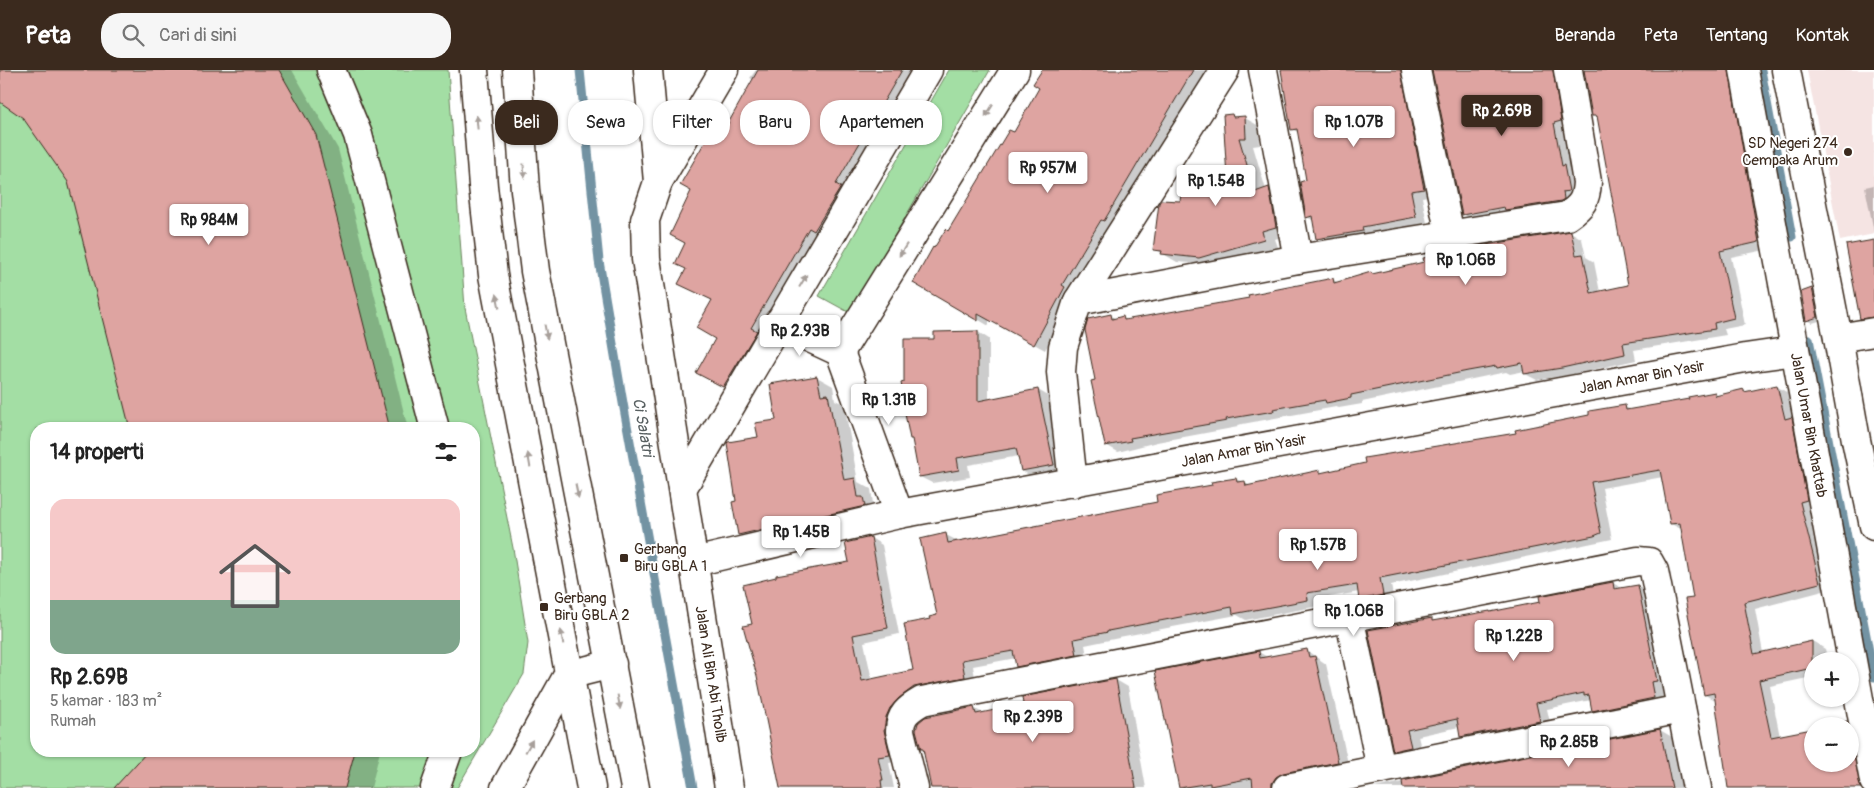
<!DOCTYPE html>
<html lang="id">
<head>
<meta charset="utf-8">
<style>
  :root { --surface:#fff; --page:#f6f6f6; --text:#222; --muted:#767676; --accent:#3b2a1e }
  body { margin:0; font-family:Pangolin,sans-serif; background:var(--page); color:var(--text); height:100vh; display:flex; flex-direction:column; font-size:19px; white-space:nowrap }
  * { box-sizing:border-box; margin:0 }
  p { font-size:16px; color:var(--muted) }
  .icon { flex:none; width:28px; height:28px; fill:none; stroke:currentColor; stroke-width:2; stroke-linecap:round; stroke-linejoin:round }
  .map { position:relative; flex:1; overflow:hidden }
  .panel { position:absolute; left:30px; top:352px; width:450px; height:335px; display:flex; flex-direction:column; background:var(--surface); border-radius:20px; box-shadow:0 1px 4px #0004 }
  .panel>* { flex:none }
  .guide { position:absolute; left:495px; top:30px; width:475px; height:45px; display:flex; gap:10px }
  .buttons { position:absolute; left:1804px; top:582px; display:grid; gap:10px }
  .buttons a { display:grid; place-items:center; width:55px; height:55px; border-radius:50%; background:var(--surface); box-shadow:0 1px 4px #0004; font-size:25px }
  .price { position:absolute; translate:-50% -42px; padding:0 11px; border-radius:5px; background:#fff; color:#222; font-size:16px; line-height:32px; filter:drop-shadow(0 1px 2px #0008) }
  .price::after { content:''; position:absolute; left:50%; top:30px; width:15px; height:11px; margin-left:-8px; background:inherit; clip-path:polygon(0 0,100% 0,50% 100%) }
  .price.selected { background:var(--accent); color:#fff }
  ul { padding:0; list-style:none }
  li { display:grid; align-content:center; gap:10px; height:265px; padding:0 20px }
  li span { display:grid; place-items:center; height:155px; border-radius:15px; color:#555 }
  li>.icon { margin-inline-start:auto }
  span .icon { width:90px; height:90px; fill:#fffc; stroke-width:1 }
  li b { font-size:21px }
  h2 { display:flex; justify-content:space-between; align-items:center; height:60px; padding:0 20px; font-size:21px }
  .tag { padding:0 18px; border-radius:20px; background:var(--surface); box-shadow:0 1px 4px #0004; font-size:18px; line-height:45px }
  .tag.selected { background:var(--accent); color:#fff }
  header { display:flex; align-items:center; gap:30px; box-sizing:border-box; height:70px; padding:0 25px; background:var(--accent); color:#fff }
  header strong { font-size:24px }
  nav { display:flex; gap:28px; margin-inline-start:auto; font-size:18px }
  .search { width:350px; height:45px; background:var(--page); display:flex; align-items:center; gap:12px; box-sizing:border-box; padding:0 18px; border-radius:20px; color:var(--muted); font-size:19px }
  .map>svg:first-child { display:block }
  .built { fill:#f5e4e3 }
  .green { fill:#a3dea4; stroke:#6f8461; fill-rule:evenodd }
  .shadow { fill:#0003 }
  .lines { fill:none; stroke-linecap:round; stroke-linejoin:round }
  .stream { stroke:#7393a3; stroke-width:9 }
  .building { fill:#dea4a1; stroke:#3b2a1e }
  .minor-casing { stroke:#3b2a1e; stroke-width:31 }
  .minor { stroke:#fff; stroke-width:28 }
  .oneway { fill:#a79f9a }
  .poi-dot { fill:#3b2a1e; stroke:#fff; stroke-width:2 }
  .labels { text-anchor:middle; stroke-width:4; stroke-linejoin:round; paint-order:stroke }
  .poi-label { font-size:15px; fill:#3b2a1e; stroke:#fff; text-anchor:start }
  .street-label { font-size:15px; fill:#3b2a1e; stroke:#fff }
  .water-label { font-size:16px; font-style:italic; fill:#575f60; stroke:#fff }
</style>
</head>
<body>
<header>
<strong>Peta</strong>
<div class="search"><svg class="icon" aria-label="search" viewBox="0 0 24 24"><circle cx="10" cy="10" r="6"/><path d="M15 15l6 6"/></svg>Cari di sini</div>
<nav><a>Beranda</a><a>Peta</a><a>Tentang</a><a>Kontak</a></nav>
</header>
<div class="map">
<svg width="1874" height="718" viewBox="0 0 1874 718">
  <rect width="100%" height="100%" fill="#fff"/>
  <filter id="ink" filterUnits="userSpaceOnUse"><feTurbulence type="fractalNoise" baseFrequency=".02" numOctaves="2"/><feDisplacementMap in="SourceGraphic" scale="10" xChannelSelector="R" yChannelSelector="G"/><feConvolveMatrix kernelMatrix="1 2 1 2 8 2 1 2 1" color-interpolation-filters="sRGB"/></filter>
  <g filter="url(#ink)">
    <path class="built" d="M1807 0H1874V164L1840 171Z"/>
    <path class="green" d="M0 0H448L465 238 513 478 528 573 524 604 457 718H0ZM36 359H474V681H36Z
      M949 0H990L850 243 819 226Z"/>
    <path class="shadow" d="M0 0H292L338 79 408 359H132L69 112 24 47 0 31Z
      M756 0H918L736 323 698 302 717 269 713 231 680 214 687 199 686 173 693 121 712 72 721 68 754 10 750 8Z
      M1051 0H1208L1075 225 1045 280 989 249V256L915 212 1014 64Z
      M1282 0H1414L1435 125 1422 127 1427 153 1373 163 1329 175 1317 168 1314 151 1307 147 1308 111 1299 63 1292 59Z
      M1433 0H1566L1575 135 1474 150 1463 144Z
      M1585 0H1742L1770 179 1731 187 1745 255 1724 259 1726 265 1634 280 1636 290 1574 304 1537 310 1525 304V301L1510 304 1506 302 1362 332V334L1339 338 1336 337 1237 355 1238 357 1157 372 1118 382 1106 375 1096 311 1111 246 1117 249 1123 248 1127 250 1250 229 1332 209 1339 213 1371 203 1373 205 1571 162 1582 169 1586 187 1594 192 1600 222 1629 216 1598 49 1593 46Z
      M1232 45 1237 48H1245L1259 56 1260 75 1253 76 1266 120 1268 119 1282 127 1290 164 1275 169 1278 177 1213 195 1177 192 1155 179 1182 132 1228 108Z
      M1874 115V162L1865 117Z
      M1812 220 1818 223 1823 250 1812 253 1807 250Z
      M978 262 989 269V330L1038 320 1050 327 1065 401 1034 408 1022 401 1019 386 968 395 970 407 932 413 920 407 914 370 911 369 905 313 935 270Z
      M817 307 833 316 835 330 844 334 858 412 871 419 873 434 879 437 755 473 739 464 738 432 759 368 777 351Z
      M1776 316 1788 323 1831 519 1755 539 1763 583 1814 572 1825 579 1828 591H1812V607L1770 616 1780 667 1812 660V694H1850V656H1830L1847 653 1859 659 1869 718H1730L1716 631 1705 625 1694 529 1683 460 1671 454 1663 407 1602 418 1612 469 1391 515 1394 531 1372 535 1361 529 1359 522 1318 529 1319 536 1246 550 1237 545 1119 567V568L1085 575 1088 591 1029 603 1017 596 1016 588 973 596 976 613 926 623 901 691 889 693 894 718H782L754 555 851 493 871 468 882 475 899 564 864 572 872 610 915 601 931 550 938 546 946 465 958 471 1158 433 1236 409 1251 416 1319 402 1323 404 1518 364 1625 337 1631 340 1690 330 1714 323 1719 326 1744 321 1747 323Z
      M1613 513 1623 519 1637 516 1649 523 1668 617 1662 619 1665 635 1604 647 1593 640 1591 630 1547 639 1551 657 1473 673 1461 667 1459 657 1418 666 1422 683 1406 687 1394 680 1431 549 1436 552 1490 542 1492 543 1542 533Z
      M1306 580 1326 594 1349 698 1285 718H1180L1157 602 1259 582 1267 587Z
      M1116 610 1128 617 1146 718H933L924 680 922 678 974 638 984 644 1025 635Z
      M1660 660 1672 667 1682 716 1684 718H1373Z
      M147 681H380L371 718H115Z"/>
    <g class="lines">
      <path class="stream" d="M580 0 599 191 623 333 693 718
        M1761 0 1792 167
        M1809 269 1874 607"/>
    </g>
    <path class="building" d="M0 0H279L316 65 390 359H130L68 112 23 48 0 32Z
      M758 0H902L836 114 841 117 814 161 809 158 751 258 757 261 723 317 696 303 715 269 696 258 712 230 678 214 686 199 675 194 685 173 670 165 691 121 680 115 707 68 711 71 715 63 721 66Z
      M1042 0H1193L1104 151 1101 150 1062 215 1065 217 1034 275 978 244V251L913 213 933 177 934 178 946 159 948 161 1009 60 1014 62 1039 18 1033 14Z
      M1281 0H1401L1424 119 1411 121 1416 147 1362 157 1363 161 1316 169 1312 146 1306 148 1300 112 1306 110 1301 81 1297 59 1291 60Z
      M1432 0H1553L1561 51 1554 53 1562 96 1564 95 1569 121 1563 122 1564 129 1561 131 1505 140 1504 137 1462 145Z
      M1584 0H1729L1759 172 1720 181 1734 248 1714 253 1715 259 1623 273 1625 284 1562 298 1524 304 1522 293 1497 298 1496 296 1468 301 1351 325V328L1326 333 1325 330 1273 339 1274 341 1226 349 1227 351 1130 368 1131 371 1105 376 1091 311 1095 310 1085 260 1088 249 1111 244 1112 249 1123 246 1124 250 1249 228 1248 225 1333 208 1334 213 1371 202 1372 204 1424 192 1423 188 1455 182V180L1571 161 1576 185 1583 184 1591 223 1628 215 1597 46H1592Z
      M1232 44 1233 47 1245 46 1246 68H1239L1255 122 1269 117 1276 157 1262 161 1264 169 1199 188 1161 184 1162 181 1153 180 1159 133 1161 130 1180 131 1185 101 1227 107 1223 45Z
      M1874 170V247L1860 249 1846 175Z
      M1812 218 1818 247 1806 251 1801 222Z
      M978 261V331L1038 319 1054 395 1021 401 1016 378 957 388 959 400 919 407 912 369H910L905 344 907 343 901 313 904 312V269H934V262Z
      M817 306 821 325 828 324 844 410 855 408 858 427H863L865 436 738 465 732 432 736 431 727 373 728 372 758 367 755 353 776 350 770 314Z
      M1777 315 1785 349 1792 347 1807 430 1800 432 1820 513 1744 532 1754 584 1812 571V598L1759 610 1771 667 1812 659V694H1850V667L1861 718H1728L1714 623 1704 625 1685 529 1693 528 1680 453 1670 454 1660 400 1591 412 1601 463 1594 466 1380 508 1383 525 1359 530 1357 515 1307 523 1308 530 1233 544 1232 537 1108 561V562L1074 569 1077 585 1016 597 1013 581 962 590 965 607 914 617 899 628 890 638 886 647 884 660 890 685 878 687 883 710H881L882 718H780L757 606 743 556 752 554 743 515 776 507V505L849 492 845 473 871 467 888 558 853 565 862 611 913 600 904 554 930 549 929 547 937 545 920 469 946 463 948 473 1157 432 1156 425 1212 415 1211 412 1236 408 1237 412 1245 411 1246 416 1320 400V403L1365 393 1364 388 1516 363 1515 360 1589 345V341L1625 335 1626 340 1689 329 1688 327 1715 322V326L1744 319V322Z
      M1613 512 1614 519 1638 515 1657 611 1651 612 1654 628 1592 641 1589 625 1584 626V623L1536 633 1540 651 1460 667 1457 649 1407 660 1411 677 1393 681 1368 560 1432 548V551L1490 541V542L1540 532 1539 526Z
      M1307 579 1309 587 1315 586 1338 692 1283 703 1276 707 1272 713V718H1253L1252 708 1210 716V713L1179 718 1155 601 1259 581 1260 588Z
      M1116 609 1136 718H931L923 679H921L916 660 918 653 925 647 974 637 976 644 1023 634 1022 627Z
      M1847 651 1848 656H1823Z
      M1660 659 1672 718H1403L1402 711Z
      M148 681H355L345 718H114Z"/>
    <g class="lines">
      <g class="minor-casing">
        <g id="minor">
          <path d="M331 0 358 65 435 359"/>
          <path d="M474 0 483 116 493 205 591 718"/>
          <path d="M517 0 525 120 535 201 635 718"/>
          <path id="s1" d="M648 0 658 112 645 150 646 189 729 718"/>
          <path d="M1416 0 1450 165"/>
          <path id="s2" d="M1744 0 1874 711"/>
          <path d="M1786 0 1838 268 1856 370 1874 456"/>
          <path d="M658 112 724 0"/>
          <path d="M1298 189 1567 146C1582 136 1586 130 1587 112L1568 0"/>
          <path d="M1078 231 1225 0"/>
          <path d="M778 253 840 282 899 444"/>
          <path d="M1838 268 1874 262"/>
          <path d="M840 282 1015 0"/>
          <path d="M1073 413 1061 302 1063 277 1078 231 1298 189 1263 0"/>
          <path d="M683 417 928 0"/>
          <path id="s3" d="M694 492 899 444 1745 288 1795 281"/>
          <path d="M1349 546 1381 699"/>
          <path d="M435 718 448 681"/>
          <path d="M505 718 568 605 612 594"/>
          <path d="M914 718 900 661C900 645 908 639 922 631L1638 491 1649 492 1654 501 1697 718"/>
          <path d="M1287 718 1681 639"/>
        </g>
      </g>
      <use href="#minor" class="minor"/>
    </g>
    <defs><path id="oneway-solid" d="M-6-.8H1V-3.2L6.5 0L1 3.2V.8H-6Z" transform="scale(1.25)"/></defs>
    <g class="oneway">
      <use href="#oneway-solid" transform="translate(989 41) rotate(122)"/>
      <use href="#oneway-solid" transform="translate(477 52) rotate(-95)"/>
      <use href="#oneway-solid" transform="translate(524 101) rotate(85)"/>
      <use href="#oneway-solid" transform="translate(903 180) rotate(122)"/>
      <use href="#oneway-solid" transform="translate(803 211) rotate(-59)"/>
      <use href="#oneway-solid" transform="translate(498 231) rotate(-101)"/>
      <use href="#oneway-solid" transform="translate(546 262) rotate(79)"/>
      <use href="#oneway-solid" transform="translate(529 390) rotate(-100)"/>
      <use href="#oneway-solid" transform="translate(577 421) rotate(78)"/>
      <use href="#oneway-solid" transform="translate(562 567) rotate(-100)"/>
      <use href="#oneway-solid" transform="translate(619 632) rotate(79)"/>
      <use href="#oneway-solid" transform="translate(529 676) rotate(-61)"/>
    </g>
  </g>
  <g class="poi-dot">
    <circle cx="1848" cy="82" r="5"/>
    <rect x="619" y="483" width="10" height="10" rx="2.5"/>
    <rect x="539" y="532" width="10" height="10" rx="2.5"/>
  </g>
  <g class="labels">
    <g class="poi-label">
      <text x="1838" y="78" text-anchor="end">SD Negeri 274<tspan x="1838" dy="17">Cempaka Arum</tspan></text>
      <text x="634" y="484">Gerbang<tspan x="634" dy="17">Biru GBLA 1</tspan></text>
      <text x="554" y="533">Gerbang<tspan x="554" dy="17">Biru GBLA 2</tspan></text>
    </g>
    <g class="street-label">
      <text dy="5" stroke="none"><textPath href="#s3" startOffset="966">Jalan Amar Bin Yasir</textPath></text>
      <text dy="5" stroke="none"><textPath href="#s2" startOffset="361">Jalan Umar Bin Khattab</textPath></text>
      <text dy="5" stroke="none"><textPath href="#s3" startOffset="561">Jalan Amar Bin Yasir</textPath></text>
      <text dy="5" stroke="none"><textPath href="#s1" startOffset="612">Jalan Ali Bin Abi Tholib</textPath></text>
    </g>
    <g class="water-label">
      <text transform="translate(644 357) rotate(80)" y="6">Ci Salatri</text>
    </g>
  </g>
</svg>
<div class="buttons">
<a>+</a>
<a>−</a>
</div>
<b class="price selected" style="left:1502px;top:67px">Rp 2.69B</b>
<b class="price" style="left:1354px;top:78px">Rp 1.07B</b>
<b class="price" style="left:1048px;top:124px">Rp 957M</b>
<b class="price" style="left:1216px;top:137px">Rp 1.54B</b>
<b class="price" style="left:209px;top:176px">Rp 984M</b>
<b class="price" style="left:1466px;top:216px">Rp 1.06B</b>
<b class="price" style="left:800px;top:287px">Rp 2.93B</b>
<b class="price" style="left:889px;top:356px">Rp 1.31B</b>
<b class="price" style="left:801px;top:488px">Rp 1.45B</b>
<b class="price" style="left:1318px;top:501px">Rp 1.57B</b>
<b class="price" style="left:1354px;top:567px">Rp 1.06B</b>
<b class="price" style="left:1514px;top:592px">Rp 1.22B</b>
<b class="price" style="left:1033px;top:673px">Rp 2.39B</b>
<b class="price" style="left:1569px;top:698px">Rp 2.85B</b>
<div class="guide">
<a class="tag selected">Beli</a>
<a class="tag">Sewa</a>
<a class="tag">Filter</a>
<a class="tag">Baru</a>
<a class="tag">Apartemen</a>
</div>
<section class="panel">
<h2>14 properti<svg class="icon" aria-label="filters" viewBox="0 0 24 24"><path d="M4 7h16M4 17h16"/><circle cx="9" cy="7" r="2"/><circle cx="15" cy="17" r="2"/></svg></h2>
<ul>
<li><span style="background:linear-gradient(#f6c9c9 65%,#7fa58c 0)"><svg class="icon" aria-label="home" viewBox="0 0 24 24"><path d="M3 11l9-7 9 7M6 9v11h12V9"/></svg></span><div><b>Rp 2.69B</b><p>5 kamar · 183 m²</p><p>Rumah</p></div></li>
</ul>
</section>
</div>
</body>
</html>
